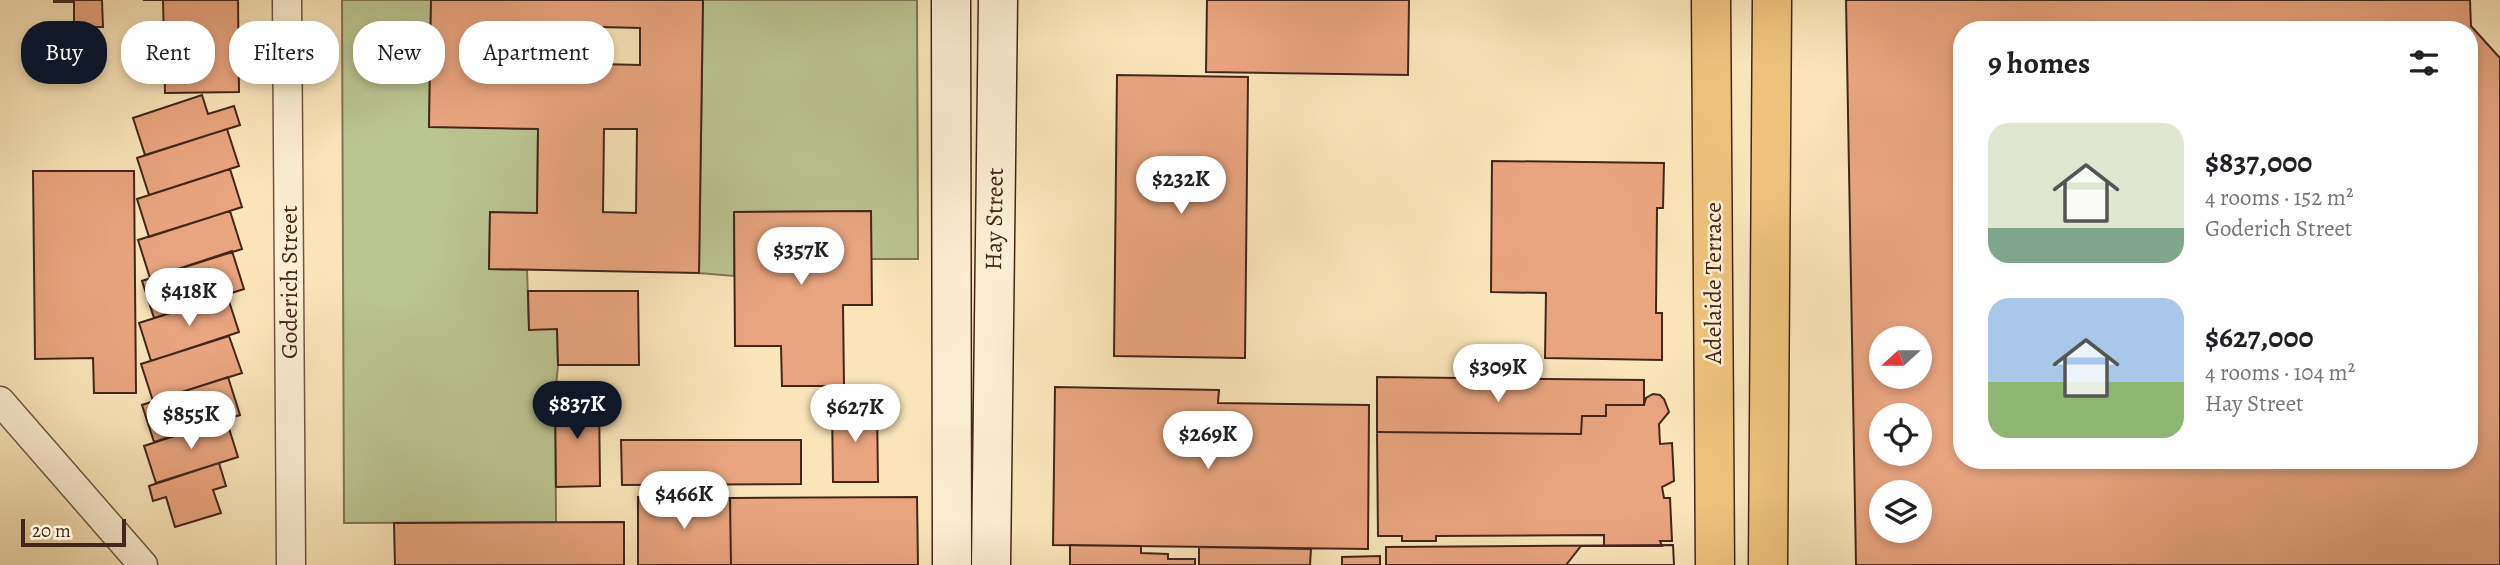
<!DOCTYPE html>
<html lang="en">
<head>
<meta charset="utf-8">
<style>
  :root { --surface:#fff; --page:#f6f6f6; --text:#202124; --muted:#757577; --accent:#111827 }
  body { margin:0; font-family:Alegreya,serif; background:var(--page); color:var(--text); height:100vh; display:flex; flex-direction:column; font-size:26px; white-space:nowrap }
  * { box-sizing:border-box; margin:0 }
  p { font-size:23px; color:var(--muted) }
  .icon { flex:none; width:38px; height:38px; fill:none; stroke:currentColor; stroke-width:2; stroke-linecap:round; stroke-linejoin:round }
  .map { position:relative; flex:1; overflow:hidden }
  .details { position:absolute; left:1953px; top:21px; width:525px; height:448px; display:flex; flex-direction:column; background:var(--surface); border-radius:28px; box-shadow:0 4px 10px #0003 }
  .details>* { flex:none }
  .guide { position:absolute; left:21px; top:21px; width:665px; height:63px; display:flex; gap:14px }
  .needle { width:46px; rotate:249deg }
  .fabs { position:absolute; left:1869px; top:326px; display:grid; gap:14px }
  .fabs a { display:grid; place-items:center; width:63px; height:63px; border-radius:50%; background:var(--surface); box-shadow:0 4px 10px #0003; font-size:35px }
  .scale { position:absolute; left:21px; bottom:18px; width:105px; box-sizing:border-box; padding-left:7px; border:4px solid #44261b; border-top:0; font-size:19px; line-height:24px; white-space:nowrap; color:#44261b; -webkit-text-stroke:5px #fceed2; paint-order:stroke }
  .price { position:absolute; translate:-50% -60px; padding:0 16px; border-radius:24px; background:#fff; color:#222; font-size:23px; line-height:46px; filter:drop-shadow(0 2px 4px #0008) }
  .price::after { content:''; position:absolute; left:50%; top:42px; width:21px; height:16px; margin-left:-10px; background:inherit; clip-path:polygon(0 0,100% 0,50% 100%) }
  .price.active { background:var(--accent); color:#fff }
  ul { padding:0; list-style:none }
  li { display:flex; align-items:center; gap:21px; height:175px; padding:0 35px }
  li span { display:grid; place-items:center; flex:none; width:196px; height:140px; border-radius:21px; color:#555 }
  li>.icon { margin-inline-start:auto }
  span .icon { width:84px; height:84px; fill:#fffc; stroke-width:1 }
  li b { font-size:30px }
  h2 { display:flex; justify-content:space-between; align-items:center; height:84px; padding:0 35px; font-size:30px }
  .pill { padding:0 24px; border-radius:28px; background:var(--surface); box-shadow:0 4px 10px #0003; font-size:24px; line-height:63px }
  .pill.active { background:var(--accent); color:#fff }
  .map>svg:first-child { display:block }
  .green { fill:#bbc592; stroke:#807656; stroke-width:2 }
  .building { fill:#e9a580; stroke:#44261b; stroke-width:2; fill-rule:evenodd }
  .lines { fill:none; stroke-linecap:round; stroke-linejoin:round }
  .minor-casing { stroke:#725643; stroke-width:31 }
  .secondary-casing { stroke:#44261b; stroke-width:41 }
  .primary-casing { stroke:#44261b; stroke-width:41 }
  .minor { stroke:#fceed2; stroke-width:28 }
  .secondary { stroke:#fceed2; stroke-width:38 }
  .primary { stroke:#edc27d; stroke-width:38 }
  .labels { text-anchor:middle; stroke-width:5; stroke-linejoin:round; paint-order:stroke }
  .street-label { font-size:24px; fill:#44261b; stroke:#fceed2 }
</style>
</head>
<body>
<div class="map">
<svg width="2500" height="565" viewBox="0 0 2500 565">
  <rect width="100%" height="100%" fill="#fae5ba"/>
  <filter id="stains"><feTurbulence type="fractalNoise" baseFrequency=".00286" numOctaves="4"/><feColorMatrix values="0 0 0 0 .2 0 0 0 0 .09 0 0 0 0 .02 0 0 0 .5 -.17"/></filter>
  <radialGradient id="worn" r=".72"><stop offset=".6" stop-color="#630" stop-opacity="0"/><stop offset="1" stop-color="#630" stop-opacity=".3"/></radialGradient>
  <path class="green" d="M342 0H431L429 126 538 129 537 213 490 212 489 269 527 270 529 329H557L558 365 555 396 556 522 344 523Z
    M703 0H917L918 259H871V211L734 212V276L699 273Z"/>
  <path class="building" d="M54 0H102L103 27H74V2H54Z
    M143 0H238L239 92 165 93 163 0Z
    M431 0H703L699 273 489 269 490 212 537 213 538 129 429 127ZM491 25 534 26 533 61 491 60ZM600 27 640 28V65L599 64ZM604 129H637L636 213 603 212Z
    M1207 0H1409L1408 75 1206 72Z
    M1846 0H2470L2471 26 2500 58V565H1856ZM1962 30H2469V460H1962ZM1881 338H1920V376H1881ZM1881 415H1920V453H1881ZM1881 492H1920V530H1881Z
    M1117 75 1248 77 1245 358 1114 356Z
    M202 95 208 114 234 106 240 125 145 155 133 118Z
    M227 129 239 166 149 195 137 158Z
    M1492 161 1664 163 1663 208H1657L1656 313H1662V360L1545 358 1546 293 1491 292Z
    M230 169 242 207 149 237 137 199Z
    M33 171H134L136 393H94L93 358 35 359Z
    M230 211 242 249 150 278 138 240Z
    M871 211 872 305H843L844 386H782L781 346H735L734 212Z
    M232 251 244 289 154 318 142 281Z
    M528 291H638L639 365H558L557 329 529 330Z
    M227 295 239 332 151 361 139 323Z
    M229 336 242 373 153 401 141 364Z
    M228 377 240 415 154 442 142 405Z
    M1377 377 1644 380V405H1606V416H1582L1581 434 1377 432Z
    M1055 387 1219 390 1218 403 1369 405 1368 549 1053 545Z
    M1653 394 1660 395 1664 399 1669 412 1659 424 1660 444 1672 443 1674 481 1662 487 1664 498H1670L1672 541H1660L1662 546H1604V535L1436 536V541H1402V536H1378L1377 432 1581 434 1582 416H1606V405H1644L1646 398Z
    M555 396H599L600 486 556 487Z
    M832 405H877L878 482H833Z
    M226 419 238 457 156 483 144 446Z
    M621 440H801V484L622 485Z
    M219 463 226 486 213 490 221 513 175 527 166 497 153 501 149 486Z
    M638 497 730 498 731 565H638Z
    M917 497 918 565H731L730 498Z
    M624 522V565H395L394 523Z
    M1070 545 1141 546V553L1168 554V559H1195V565H1070Z
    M1673 545 1674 565H1386V547Z
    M1673 545 1674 565H1563H1566L1581 546Z
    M1199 547 1311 549 1310 565H1199Z
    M1380 556V565H1342V557Z"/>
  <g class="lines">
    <g class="minor-casing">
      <path id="minor" d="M287 0 291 565
        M0 401 143 565"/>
    </g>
    <g class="secondary-casing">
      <path id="secondary" d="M951 0 952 565
        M991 565 998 0"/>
    </g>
    <g class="primary-casing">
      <path id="primary" d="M1711 0 1715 565
        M1768 565 1772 0"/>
    </g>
    <use href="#minor" class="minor"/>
    <use href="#secondary" class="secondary"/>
    <use href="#primary" class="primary"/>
  </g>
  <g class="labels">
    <g class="street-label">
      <text transform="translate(994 219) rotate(-89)" y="8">Hay Street</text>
      <text transform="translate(289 282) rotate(-90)" y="8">Goderich Street</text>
      <text transform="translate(1713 283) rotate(-90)" y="8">Adelaide Terrace</text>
    </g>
  </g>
  <rect width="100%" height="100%" filter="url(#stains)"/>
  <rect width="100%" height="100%" fill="url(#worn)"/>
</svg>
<div class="fabs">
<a><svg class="needle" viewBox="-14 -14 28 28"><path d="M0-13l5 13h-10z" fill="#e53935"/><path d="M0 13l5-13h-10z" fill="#757577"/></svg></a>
<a><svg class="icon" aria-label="locate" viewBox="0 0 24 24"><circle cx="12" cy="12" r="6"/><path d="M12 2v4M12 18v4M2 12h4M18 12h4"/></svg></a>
<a><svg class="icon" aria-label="layers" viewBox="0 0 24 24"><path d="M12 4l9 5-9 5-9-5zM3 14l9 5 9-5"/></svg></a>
</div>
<div class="scale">20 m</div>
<b class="price" style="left:1181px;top:216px">$232K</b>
<b class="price" style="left:801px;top:287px">$357K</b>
<b class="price" style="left:189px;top:328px">$418K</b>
<b class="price" style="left:1498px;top:404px">$309K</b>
<b class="price active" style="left:577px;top:441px">$837K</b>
<b class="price" style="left:855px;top:444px">$627K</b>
<b class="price" style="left:191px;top:451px">$855K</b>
<b class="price" style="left:1208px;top:471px">$269K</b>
<b class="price" style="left:684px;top:531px">$466K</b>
<div class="guide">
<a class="pill active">Buy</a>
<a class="pill">Rent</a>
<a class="pill">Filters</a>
<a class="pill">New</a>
<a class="pill">Apartment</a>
</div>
<section class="details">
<h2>9 homes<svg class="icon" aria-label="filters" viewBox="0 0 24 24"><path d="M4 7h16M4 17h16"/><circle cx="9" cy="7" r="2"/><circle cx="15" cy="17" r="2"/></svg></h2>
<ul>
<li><span style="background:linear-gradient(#dfe7d0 75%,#7fa58c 0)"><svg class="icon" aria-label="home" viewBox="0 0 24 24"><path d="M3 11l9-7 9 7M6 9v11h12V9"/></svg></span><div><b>$837,000</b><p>4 rooms · 152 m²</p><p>Goderich Street</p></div></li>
<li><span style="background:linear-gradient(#a9c7e8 60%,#8fb573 0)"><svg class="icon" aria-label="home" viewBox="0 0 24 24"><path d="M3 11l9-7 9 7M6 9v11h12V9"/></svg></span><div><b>$627,000</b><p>4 rooms · 104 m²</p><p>Hay Street</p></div></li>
</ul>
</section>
</div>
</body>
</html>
